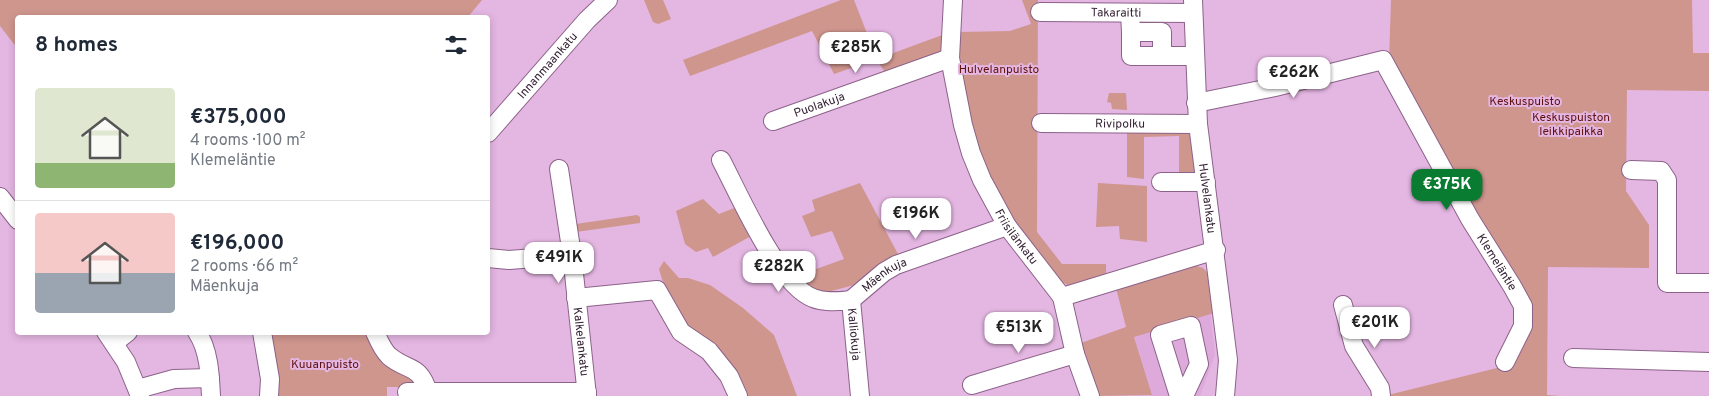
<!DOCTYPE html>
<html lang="en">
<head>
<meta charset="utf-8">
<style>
  :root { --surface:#fff; --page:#f2f2f3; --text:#1f2937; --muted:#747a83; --line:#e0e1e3; --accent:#0a7c32 }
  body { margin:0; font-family:Overpass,sans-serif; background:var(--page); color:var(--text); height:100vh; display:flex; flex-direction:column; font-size:19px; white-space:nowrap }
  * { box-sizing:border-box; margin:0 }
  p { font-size:16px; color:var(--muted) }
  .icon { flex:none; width:28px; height:28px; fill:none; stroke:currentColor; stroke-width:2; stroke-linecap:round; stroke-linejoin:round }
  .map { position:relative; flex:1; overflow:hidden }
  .drawer { position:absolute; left:15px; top:15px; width:475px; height:320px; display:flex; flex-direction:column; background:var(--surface); border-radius:5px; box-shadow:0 2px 8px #0003 }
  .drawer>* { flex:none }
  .price { position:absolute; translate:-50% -42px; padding:0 11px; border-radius:10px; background:#fff; color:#222; font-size:16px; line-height:32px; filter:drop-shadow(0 1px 2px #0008) }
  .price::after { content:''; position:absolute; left:50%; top:30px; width:15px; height:11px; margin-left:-8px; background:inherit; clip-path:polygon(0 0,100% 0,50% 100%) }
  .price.current { background:var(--accent); color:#fff }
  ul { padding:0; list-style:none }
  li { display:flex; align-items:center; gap:15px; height:125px; padding:0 20px }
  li+li { border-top:1px solid var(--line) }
  li span { display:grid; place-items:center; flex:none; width:140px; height:100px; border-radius:5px; color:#555 }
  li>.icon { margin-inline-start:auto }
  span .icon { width:60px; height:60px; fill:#fffc; stroke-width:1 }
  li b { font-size:21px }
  h2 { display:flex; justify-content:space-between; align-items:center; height:60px; padding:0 20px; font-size:21px }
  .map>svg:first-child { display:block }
  .built { fill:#ddaadb }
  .green { fill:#cf968e }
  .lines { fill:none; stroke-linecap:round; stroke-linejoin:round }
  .minor-casing { stroke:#8c628a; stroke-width:20 }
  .minor { stroke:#fff; stroke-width:18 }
  .labels { text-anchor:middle; stroke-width:4; stroke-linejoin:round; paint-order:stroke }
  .street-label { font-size:12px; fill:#352334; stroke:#e4b6e2 }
  .park-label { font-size:12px; fill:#5f110d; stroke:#e4b6e2 }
</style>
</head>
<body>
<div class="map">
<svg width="1709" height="396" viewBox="0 0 1709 396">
  <rect width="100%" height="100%" fill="#e4b6e2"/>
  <path class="built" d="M1206 272 1215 355 1200 396H1149L1152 395 1121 293Z"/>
  <path class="green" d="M0 0H482L467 18H18L17 48 0 26Z
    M644 0H663L671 19 658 24 653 22Z
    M841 0H854L877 59 945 34 946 39 941 53 885 73 877 59 834 74 812 31 690 76 683 60Z
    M1022 0H1038L1037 232 1062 264H1106V276L1069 286C1053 277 1044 262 1032 248 984 186 960 111 959 32L1010 31 1031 24Z
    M1391 0H1692L1693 53H1709V91L1627 90 1626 191 1649 225V268L1548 267 1547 395 1561 396H1384L1513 364 1527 325 1476 221 1389 62Z
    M1109 93H1126L1127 110 1112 109 1111 103 1107 102Z
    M1127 128 1192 131 1198 173 1179 177V136L1144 137V179L1127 177Z
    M860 183 898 254 880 263 854 285 824 293 802 283 797 276 844 259 832 231 811 237 802 216 815 211 812 200Z
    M1098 183 1147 186V242L1120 239 1119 226 1096 227Z
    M703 199 719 214 739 206 753 235 713 257 708 248 696 252 685 244 676 211Z
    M637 215 640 217V223L576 232V224Z
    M664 261 679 278H688L710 285 743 308 774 335 797 396H746C713 358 672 319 659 269Z
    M1190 264 1203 268 1208 273 1214 313 1134 337 1152 395 1097 396 1081 343 1126 327 1116 288Z
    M264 333H374L422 387H387V396H273Z"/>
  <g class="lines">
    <g class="minor-casing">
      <g id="minor">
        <path id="s1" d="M953 0 950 58 963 125 971 153 982 180 1007 226 1062 297 1216 250"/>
        <path id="s2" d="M1193 0 1198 124 1228 360 1225 396"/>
        <path id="s3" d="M1040 12 1193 13"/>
        <path d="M1130 13 1131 32H1162V56H1194"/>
        <path d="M1131 32V56H1162"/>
        <path id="s4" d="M1196 103 1275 87 1383 60 1470 219 1512 286 1523 306V326L1505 362"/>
        <path id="s5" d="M773 121 950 58"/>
        <path id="s6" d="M1041 123 1198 124"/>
        <path id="s7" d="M488 133 587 20 608 0"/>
        <path id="s8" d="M721 160C739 194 778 285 813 298 825 303 839 301 851 300L860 396"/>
        <path id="s9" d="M559 169 572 255 587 396"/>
        <path d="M1631 170 1661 171 1667 180V283H1709"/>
        <path d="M1161 182H1206"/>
        <path d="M0 197 18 220"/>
        <path d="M488 258 509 260 572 255"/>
        <path d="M1062 297 1075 354 1090 396"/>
        <path d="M576 298 657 290 681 332 709 351 729 376 738 396"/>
        <path id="s10" d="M851 300 884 272 896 265 1007 226"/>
        <path d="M1343 305 1354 346 1380 388 1381 396"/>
        <path d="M106 332 126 362 140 396"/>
        <path d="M197 332C209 350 210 375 211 396"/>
        <path d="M262 332 270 379 269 396"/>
        <path d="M375 332C379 341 382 349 389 356 408 372 419 363 428 392"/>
        <path d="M114 343 128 332"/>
        <path d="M1573 358 1709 362"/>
        <path d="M972 385 1075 354"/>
        <path d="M138 389 174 379 210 378"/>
        <path d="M407 392H587"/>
        <path d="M1179 396 1160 335 1191 326 1199 364 1184 396"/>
      </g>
    </g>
    <use href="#minor" class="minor"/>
  </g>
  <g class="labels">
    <g class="street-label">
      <text dy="4" stroke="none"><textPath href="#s3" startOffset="76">Takaraitti</textPath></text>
      <text dy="4" stroke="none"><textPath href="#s7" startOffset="90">Innanmaankatu</textPath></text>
      <text dy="4" stroke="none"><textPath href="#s5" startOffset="49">Puolakuja</textPath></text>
      <text dy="4" stroke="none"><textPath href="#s6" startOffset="79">Rivipolku</textPath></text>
      <text dy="4" stroke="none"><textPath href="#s2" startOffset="199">Hulvelankatu</textPath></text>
      <text dy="4" stroke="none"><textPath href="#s1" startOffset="251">Friisilänkatu</textPath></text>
      <text dy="4" stroke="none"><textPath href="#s4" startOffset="424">Klemeläntie</textPath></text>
      <text dy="4" stroke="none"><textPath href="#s10" startOffset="42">Mäenkuja</textPath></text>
      <text dy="4" stroke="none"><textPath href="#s8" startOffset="241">Kalliokuja</textPath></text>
      <text dy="4" stroke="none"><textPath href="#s9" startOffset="174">Kalkelankatu</textPath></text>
    </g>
    <g class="park-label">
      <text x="999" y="73">Hulvelanpuisto</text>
      <text x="1525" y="105">Keskuspuisto</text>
      <text x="1571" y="121">Keskuspuiston<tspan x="1571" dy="14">leikkipaikka</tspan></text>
      <text x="325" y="368">Kuuanpuisto</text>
    </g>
  </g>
</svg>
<b class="price" style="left:856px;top:74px">€285K</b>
<b class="price" style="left:1294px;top:99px">€262K</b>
<b class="price current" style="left:1447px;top:211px">€375K</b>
<b class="price" style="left:916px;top:240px">€196K</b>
<b class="price" style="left:559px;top:284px">€491K</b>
<b class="price" style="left:779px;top:293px">€282K</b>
<b class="price" style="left:1375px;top:349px">€201K</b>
<b class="price" style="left:1019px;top:354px">€513K</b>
<section class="drawer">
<h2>8 homes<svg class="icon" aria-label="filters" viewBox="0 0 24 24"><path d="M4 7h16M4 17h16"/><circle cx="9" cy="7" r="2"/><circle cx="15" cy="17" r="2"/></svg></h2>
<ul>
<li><span style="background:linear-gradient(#dfe7d0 75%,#8fb573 0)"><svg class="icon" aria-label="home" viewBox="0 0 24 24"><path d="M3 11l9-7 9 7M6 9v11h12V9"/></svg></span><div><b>€375,000</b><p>4 rooms · 100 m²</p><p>Klemeläntie</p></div></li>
<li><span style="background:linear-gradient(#f6c9c9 60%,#9aa5b1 0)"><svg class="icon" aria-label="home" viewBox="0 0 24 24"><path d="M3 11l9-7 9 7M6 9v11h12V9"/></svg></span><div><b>€196,000</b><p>2 rooms · 66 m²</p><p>Mäenkuja</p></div></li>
</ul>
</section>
</div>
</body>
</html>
